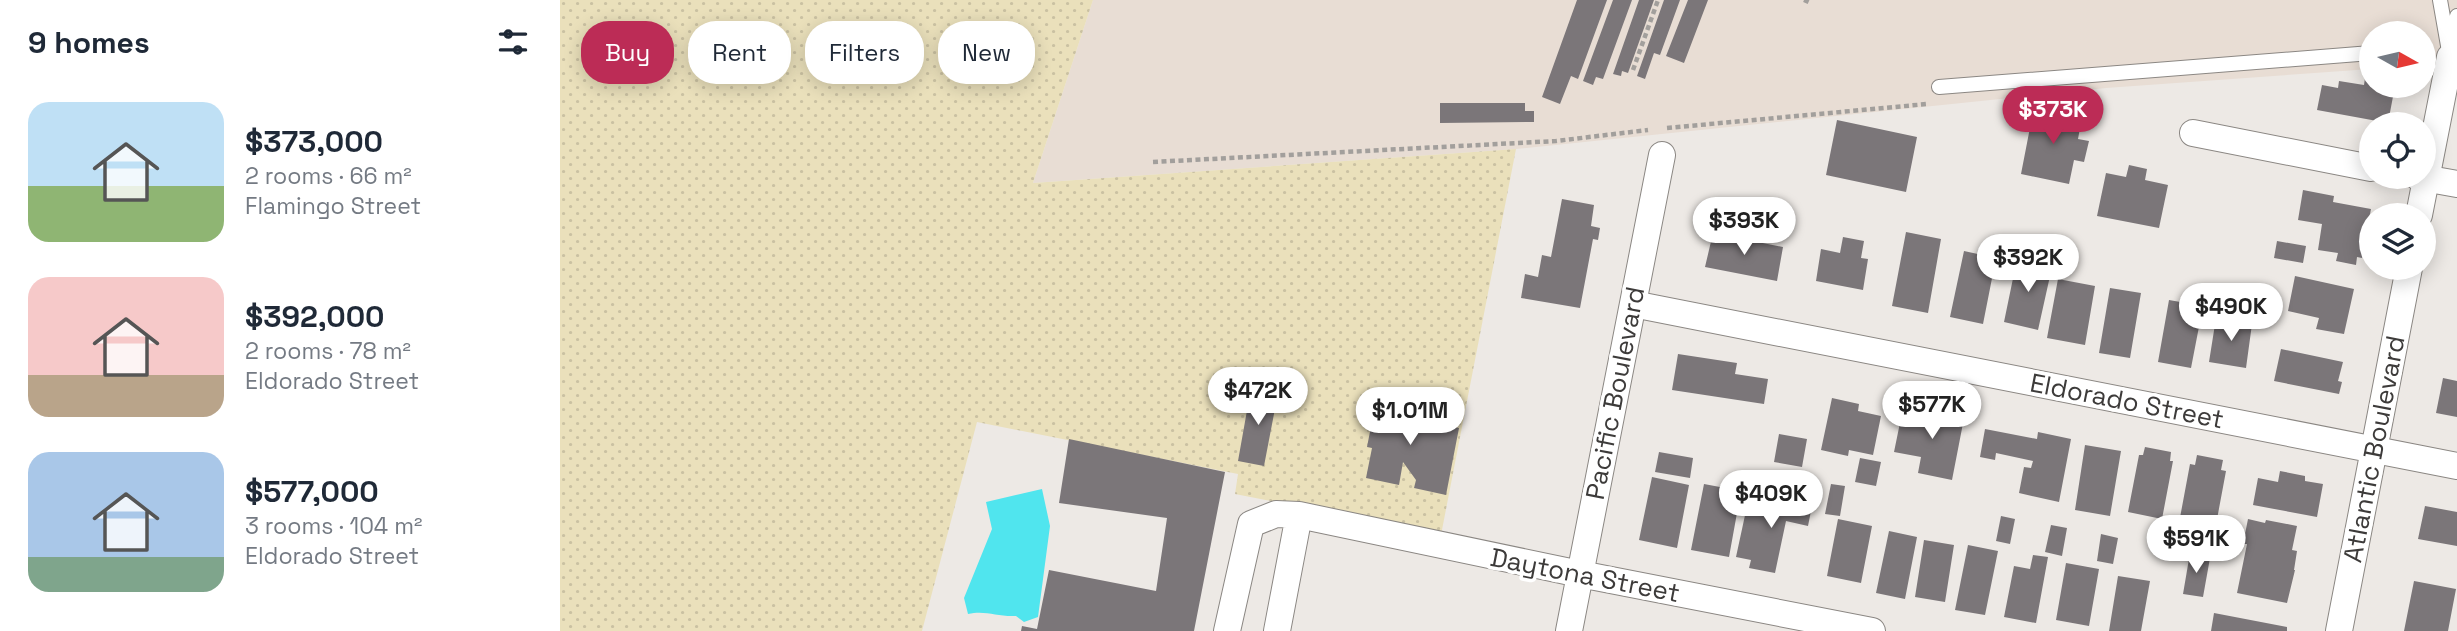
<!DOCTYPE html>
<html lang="en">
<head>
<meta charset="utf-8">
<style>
  :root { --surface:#fff; --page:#f2f2f3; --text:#1f2937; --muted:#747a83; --accent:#bc2c56 }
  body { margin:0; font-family:"Space Grotesk",sans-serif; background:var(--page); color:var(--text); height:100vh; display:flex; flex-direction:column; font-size:26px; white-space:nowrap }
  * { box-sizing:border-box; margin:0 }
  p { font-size:23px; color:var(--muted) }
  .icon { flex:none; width:38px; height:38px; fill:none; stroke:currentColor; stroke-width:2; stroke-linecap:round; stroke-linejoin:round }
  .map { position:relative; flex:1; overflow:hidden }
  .details { display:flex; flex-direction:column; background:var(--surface); width:560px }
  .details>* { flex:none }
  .guide { position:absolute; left:21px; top:21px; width:665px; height:63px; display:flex; gap:14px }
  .needle { width:46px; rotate:98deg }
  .tools { position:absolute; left:1799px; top:21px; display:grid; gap:14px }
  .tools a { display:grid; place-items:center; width:77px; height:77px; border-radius:50%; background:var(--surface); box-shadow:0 4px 18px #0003; font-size:35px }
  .price { position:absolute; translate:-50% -60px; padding:0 16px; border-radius:24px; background:#fff; color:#222; font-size:23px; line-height:46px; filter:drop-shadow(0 2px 4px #0008) }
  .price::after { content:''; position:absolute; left:50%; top:42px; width:21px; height:16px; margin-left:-10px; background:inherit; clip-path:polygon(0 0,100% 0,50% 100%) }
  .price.current { background:var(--accent); color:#fff }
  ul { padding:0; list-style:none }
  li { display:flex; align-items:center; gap:21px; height:175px; padding:0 28px }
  li span { display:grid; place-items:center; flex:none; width:196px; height:140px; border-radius:21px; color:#555 }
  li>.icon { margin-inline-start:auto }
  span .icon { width:84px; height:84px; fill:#fffc; stroke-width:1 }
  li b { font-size:30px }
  h2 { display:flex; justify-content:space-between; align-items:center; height:84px; padding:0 28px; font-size:30px }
  .pill { padding:0 24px; border-radius:28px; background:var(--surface); box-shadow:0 4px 18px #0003; font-size:24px; line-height:63px }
  .pill.current { background:var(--accent); color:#fff }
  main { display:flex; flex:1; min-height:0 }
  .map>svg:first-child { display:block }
  .built { fill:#e8ddd4 }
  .sand { fill:url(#sand-dots) }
  .water { fill:#50e5ee }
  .building { fill:#7b7679 }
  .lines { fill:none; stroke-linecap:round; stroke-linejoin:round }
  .lane-casing { stroke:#8b8783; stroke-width:16 }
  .street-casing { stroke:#8b8783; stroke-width:28 }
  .path { stroke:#a29f9c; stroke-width:4.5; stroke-dasharray:5 3.5; stroke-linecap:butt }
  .lane { stroke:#fff; stroke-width:14 }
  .street { stroke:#fff; stroke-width:26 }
  .labels { text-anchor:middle; stroke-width:7; stroke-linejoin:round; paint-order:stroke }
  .street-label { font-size:26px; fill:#3d3b3a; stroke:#fff }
</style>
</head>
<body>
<main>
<section class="details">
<h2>9 homes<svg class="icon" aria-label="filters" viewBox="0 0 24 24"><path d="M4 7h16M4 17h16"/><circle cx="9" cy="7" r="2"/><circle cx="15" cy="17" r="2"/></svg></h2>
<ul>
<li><span style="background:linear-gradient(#bfe0f5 60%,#8fb573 0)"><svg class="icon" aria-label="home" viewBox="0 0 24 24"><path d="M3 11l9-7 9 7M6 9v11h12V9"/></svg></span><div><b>$373,000</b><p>2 rooms · 66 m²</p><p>Flamingo Street</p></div></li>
<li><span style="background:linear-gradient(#f6c9c9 70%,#b9a48a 0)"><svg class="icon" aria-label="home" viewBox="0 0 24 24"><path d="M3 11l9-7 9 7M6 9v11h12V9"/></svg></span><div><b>$392,000</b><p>2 rooms · 78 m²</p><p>Eldorado Street</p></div></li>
<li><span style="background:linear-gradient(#a9c7e8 75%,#7fa58c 0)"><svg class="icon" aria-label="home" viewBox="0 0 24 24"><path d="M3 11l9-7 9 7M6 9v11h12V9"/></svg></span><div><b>$577,000</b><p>3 rooms · 104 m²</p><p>Eldorado Street</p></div></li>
</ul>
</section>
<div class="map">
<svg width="1897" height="631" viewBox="0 0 1897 631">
  <defs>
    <pattern id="sand-dots" width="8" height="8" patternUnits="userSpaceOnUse" patternTransform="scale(1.75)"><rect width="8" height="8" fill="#eae0bb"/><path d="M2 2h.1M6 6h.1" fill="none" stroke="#cac1a2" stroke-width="1.8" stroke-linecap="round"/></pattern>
  </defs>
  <rect width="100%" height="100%" fill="#ede9e5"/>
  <path class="built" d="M533 0H1897V65L1864 66V33H1811V69L1546 88 956 149 473 183Z"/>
  <path class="sand" d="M0 0H533L473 183 956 149 881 535 675 494 678 474 417 422 362 631H0Z"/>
  <path class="water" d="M482 489 490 526 478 617 464 622 456 616C437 617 426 610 408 614L404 598 432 529 426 502Z"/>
  <path class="building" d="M1017 0H1047L1018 79 1011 76 1000 104 982 97Z
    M1053 0H1072L1043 79 1036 77 1033 85 1023 81Z
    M1079 0H1094L1068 73 1062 71 1061 76 1053 74Z
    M1104 0H1120L1100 55 1094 53 1085 79 1077 76Z
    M1128 0H1148L1124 63 1106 56Z
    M1805 78 1811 79V86H1835L1828 123 1757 110 1762 85 1778 88 1779 81 1804 85Z
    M880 103H965V111H974V122L880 123Z
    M1474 107 1522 117 1518 139 1529 141 1524 162 1514 160 1509 184 1461 174Z
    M1277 120 1357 137 1346 192 1266 175Z
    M1569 165 1587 169 1585 180 1608 185 1599 228 1537 216 1546 173 1566 177Z
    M1743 190 1774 196 1773 202 1811 209 1802 258 1797 257 1796 265 1776 261 1778 253 1758 250 1762 224 1738 220Z
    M1002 199 1034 205 1031 226 1040 228 1038 240 1033 239 1020 308 961 298 965 274 978 277 982 255 991 257Z
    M1346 232 1381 239 1368 313 1332 306Z
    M1153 233 1223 247 1217 281 1145 267Z
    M1283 237 1304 241 1301 258 1308 259 1303 290 1256 281 1261 249 1280 253Z
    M1717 241 1746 246 1743 263 1714 258Z
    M1404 251 1436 258 1423 324 1390 317Z
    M1457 259 1492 267 1478 330 1444 322Z
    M1735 276 1794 289 1784 334 1756 329 1759 318 1728 311Z
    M1498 279 1535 286 1525 345 1487 338Z
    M1550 288 1581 293 1570 358 1539 353Z
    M1609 300 1643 306 1631 368 1598 362Z
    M1656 318 1692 324 1686 368 1649 362Z
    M1721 349 1783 362 1778 381 1782 382 1779 394 1714 381Z
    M1118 354 1177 363 1175 374 1208 379 1204 404 1112 390Z
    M1883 378 1897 381V417L1876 413Z
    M691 388 718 393 704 466 678 461Z
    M817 396 855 404 850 430 853 431 855 419 899 428 886 495 854 488 856 480 843 462 839 485 806 478 812 448 807 447Z
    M1272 398 1299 404 1298 411 1321 416 1313 455 1289 450 1288 456 1261 450Z
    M1371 406 1405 413 1392 480 1358 473 1361 457 1334 452 1342 413 1369 419Z
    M1425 429 1477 439 1478 432 1511 439 1499 502 1459 493 1464 467 1471 468 1473 461 1436 453 1435 460 1420 457Z
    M1219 434 1247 439 1242 467 1214 462Z
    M509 439 665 472 634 631H461L462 626 477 629 489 570 596 591 607 518 499 503Z
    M1525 445 1561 451 1550 516 1515 510Z
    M1585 447 1611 452 1610 461H1613L1602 519 1568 512 1579 455H1583Z
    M1099 452 1133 458 1130 478 1095 472Z
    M1637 455 1663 460 1661 470 1666 471 1655 530 1619 523 1630 464 1635 465Z
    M1300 458 1321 462 1316 486 1295 482Z
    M1720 471 1745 476V481L1763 484 1757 517 1693 505 1698 478 1718 482Z
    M1092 477 1129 485 1117 548 1079 540Z
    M1144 484 1181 491 1169 557 1131 550Z
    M1271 484 1285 486 1280 516 1265 514Z
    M1228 491 1254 496 1248 526 1226 521 1215 573 1189 568 1191 560 1176 557 1187 506 1195 507V504L1224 510Z
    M1865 506 1897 512V546L1858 539Z
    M1441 516 1455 519 1450 544 1436 541Z
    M1278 519 1312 526 1301 583 1267 576Z
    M1688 519 1705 523 1706 520 1737 526 1732 550 1737 551 1734 570H1735L1727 603 1677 593 1687 544H1683Z
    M1491 525 1507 528 1502 556 1485 552Z
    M1329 531 1357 537 1345 599 1316 593Z
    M1541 534 1558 538 1553 564 1537 561Z
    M1364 540 1394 545 1385 602 1355 597Z
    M1408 545 1438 551 1425 615 1395 610Z
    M1630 553 1650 558 1643 597 1623 594Z
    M1473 555 1488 557 1476 623 1444 617 1454 566 1470 569Z
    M1506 563 1539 569 1529 626 1496 620Z
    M1558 576 1590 581 1581 631H1549Z
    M1854 581 1896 589 1888 631H1844Z
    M1654 613 1727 627V631H1651Z"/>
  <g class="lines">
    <g class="lane-casing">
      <path id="lane" d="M1880 0 1890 57
        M1892 45 1897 16
        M1379 87 1811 53"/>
    </g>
    <g class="street-casing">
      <path id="street" d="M1633 133 1811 168
        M1858 177 1897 184
        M1859 215 1890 57
        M1073 304 1897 466
        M667 631 691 524 716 514 739 515 1020 574 1312 631
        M717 631 739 515
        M1009 631 1102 155
        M1779 631 1849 268"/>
    </g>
    <path class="path" d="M1244 0 1251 3
      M1073 70 1098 0
      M1107 128 1367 104
      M593 162 996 141 1088 130"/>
    <use href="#lane" class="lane"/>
    <use href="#street" class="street"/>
  </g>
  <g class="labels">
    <g class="street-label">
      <text transform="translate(1055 393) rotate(-79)" y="9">Pacific Boulevard</text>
      <text transform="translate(1567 401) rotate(11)" y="9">Eldorado Street</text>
      <text transform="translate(1814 449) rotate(-79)" y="9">Atlantic Boulevard</text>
      <text transform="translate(1025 575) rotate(11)" y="9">Daytona Street</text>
    </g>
  </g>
</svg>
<div class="tools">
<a><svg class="needle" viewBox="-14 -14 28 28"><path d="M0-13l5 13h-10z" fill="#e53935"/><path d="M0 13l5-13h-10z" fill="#747a83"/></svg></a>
<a><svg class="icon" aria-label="locate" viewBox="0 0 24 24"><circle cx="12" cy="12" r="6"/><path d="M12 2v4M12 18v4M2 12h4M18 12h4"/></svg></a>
<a><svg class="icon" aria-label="layers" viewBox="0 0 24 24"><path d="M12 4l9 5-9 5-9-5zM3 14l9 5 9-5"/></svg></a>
</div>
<b class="price current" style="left:1493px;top:146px">$373K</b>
<b class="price" style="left:1184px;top:257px">$393K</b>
<b class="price" style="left:1468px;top:294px">$392K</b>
<b class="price" style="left:1671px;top:343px">$490K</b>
<b class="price" style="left:698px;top:427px">$472K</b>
<b class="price" style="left:1372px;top:441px">$577K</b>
<b class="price" style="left:850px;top:447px">$1.01M</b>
<b class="price" style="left:1211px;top:530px">$409K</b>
<b class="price" style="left:1636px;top:575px">$591K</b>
<div class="guide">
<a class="pill current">Buy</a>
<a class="pill">Rent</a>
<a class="pill">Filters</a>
<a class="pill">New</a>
</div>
</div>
</main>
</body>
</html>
